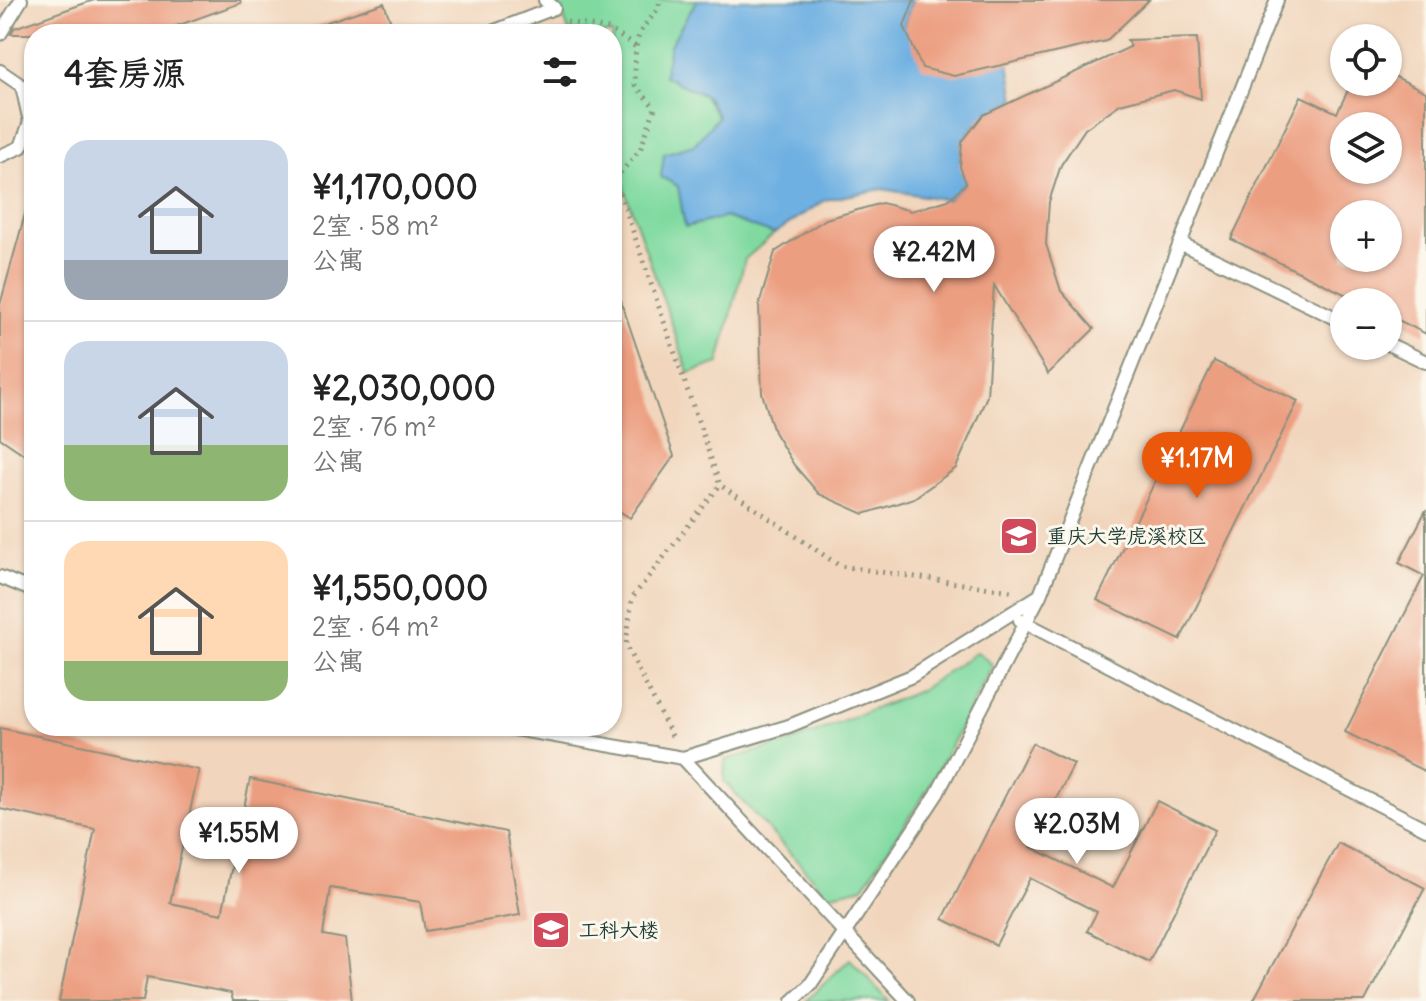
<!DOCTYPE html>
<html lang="zh">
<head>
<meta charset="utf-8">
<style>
  :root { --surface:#fff; --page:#f2f2f2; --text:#222; --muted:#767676; --line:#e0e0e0; --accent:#ea580c }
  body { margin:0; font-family:Delius,"LXGW WenKai TC",sans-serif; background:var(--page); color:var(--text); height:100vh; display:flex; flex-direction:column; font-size:30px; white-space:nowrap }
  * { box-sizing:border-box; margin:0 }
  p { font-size:26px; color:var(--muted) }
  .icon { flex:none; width:44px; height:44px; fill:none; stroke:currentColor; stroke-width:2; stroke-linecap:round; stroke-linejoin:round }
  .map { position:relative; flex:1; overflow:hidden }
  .sheet { position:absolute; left:24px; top:24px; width:598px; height:712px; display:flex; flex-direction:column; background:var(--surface); border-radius:32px; box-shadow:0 2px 6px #0004 }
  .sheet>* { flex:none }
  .controls { position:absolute; left:1330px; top:24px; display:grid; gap:16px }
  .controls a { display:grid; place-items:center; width:72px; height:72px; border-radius:50%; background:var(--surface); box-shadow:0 2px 6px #0004; font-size:40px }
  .price { position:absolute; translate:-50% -68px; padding:0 18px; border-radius:28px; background:#fff; color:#222; font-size:26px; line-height:52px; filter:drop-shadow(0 2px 4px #0008) }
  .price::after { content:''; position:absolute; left:50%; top:48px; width:24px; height:18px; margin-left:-12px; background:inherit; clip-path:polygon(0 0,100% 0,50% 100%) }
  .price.selected { background:var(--accent); color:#fff }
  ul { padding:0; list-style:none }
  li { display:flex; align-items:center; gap:24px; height:200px; padding:0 40px }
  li+li { border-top:2px solid var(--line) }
  li span { display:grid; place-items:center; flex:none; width:224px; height:160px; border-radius:24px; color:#555 }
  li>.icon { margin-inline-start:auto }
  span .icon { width:96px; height:96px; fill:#fffc; stroke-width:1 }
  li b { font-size:34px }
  h2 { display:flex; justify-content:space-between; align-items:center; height:96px; padding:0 40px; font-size:34px }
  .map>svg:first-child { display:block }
  .built { fill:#f1d5bc; fill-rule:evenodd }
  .green { fill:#80daa0; stroke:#508c6a; stroke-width:2 }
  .water { fill:#6eb0e2; stroke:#46768b; stroke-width:2 }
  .building { fill:#ec9e80; fill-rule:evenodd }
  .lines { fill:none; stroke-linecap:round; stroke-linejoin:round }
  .service-casing { stroke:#8a907e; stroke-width:16 }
  .path { stroke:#8a907e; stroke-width:5; stroke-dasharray:2 6; stroke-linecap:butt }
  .service { stroke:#fff; stroke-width:12 }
  .labels { text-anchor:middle; stroke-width:6; stroke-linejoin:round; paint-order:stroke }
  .poi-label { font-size:20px; fill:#1f3d34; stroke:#fbf7ec; text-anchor:start }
</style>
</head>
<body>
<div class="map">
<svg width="1426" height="1001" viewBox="0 0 1426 1001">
  <rect width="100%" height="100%" fill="#fbf7ec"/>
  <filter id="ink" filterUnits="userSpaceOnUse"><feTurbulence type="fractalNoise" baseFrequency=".0125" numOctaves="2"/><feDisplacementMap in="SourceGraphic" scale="16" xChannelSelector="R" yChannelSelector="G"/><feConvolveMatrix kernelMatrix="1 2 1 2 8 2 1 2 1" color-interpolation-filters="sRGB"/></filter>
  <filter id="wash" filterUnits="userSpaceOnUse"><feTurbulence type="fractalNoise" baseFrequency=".006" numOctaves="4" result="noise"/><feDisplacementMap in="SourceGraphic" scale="32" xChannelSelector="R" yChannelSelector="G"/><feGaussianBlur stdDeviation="1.8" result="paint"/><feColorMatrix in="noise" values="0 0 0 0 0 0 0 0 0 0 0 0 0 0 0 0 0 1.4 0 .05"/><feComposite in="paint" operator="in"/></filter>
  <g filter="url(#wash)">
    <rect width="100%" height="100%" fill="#f5e3c9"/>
    <path class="built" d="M0 0H1426V1001H0ZM34 34H612V726H34ZM1344 38H1388V82H1344ZM1344 126H1388V170H1344ZM1344 214H1388V258H1344ZM1344 302H1388V346H1344Z"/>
    <path class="green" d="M553 0H697L670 45 718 117 694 145 664 154 678 185 685 227 725 217 774 234 745 259 719 363 689 373 612 154V34H570L560 7Z
      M977 652 993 665 928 789 863 887 828 895 724 781 725 760 794 741 919 691Z
      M850 959 889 1001H806Z"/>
    <path class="water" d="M697 0H912L904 26 1009 63 1015 100C977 118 949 138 966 183L948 200 882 189 825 200 774 234 725 217 685 227 678 186 661 177 664 154 694 145 718 117 707 97 664 76 670 45Z"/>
    <g id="blocks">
      <path class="building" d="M94 0H240L241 3 154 34H11L14 28Z
        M914 0H1149L1106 41 954 76 922 68 904 26Z
        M384 3 395 34H304L303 30Z
        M1197 38 1201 99 1174 90 1120 104 1085 129 1061 165 1049 202 1046 244 1061 291 1094 329 1048 374 994 285 987 396 956 468 914 498 864 514 819 494 794 465 774 432 762 393 759 305 775 252 826 219 882 203 911 211 948 200 966 183 960 167 962 142 983 115 1130 47 1127 40Z
        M1388 73 1426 92V334L1388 315V302H1361L1231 239 1301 96 1337 113 1352 82H1388ZM1344 126H1388V170H1344ZM1344 214H1388V258H1344Z
        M27 207 34 208V461L0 438V305Z
        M616 287 674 456 630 518 612 506V288Z
        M1214 361 1298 401 1180 640 1097 600Z
        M1426 510V772L1345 732 1424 576 1399 563Z
        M0 728 199 770 170 903 222 914 250 779 506 832 520 915 425 931 420 902 330 888 323 935 345 939 352 1001H233L231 993 147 977 143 1001H59L95 829 0 809Z
        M1032 743 1074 764 1031 847 1113 888 1157 801 1215 830 1149 962 1087 931 1097 912 1030 878 996 945 943 919Z
        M1338 843 1425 888 1365 1001H1253Z"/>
    </g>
  </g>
  <g filter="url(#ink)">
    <use href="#blocks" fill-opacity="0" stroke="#8a907e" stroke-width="2"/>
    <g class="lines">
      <g class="service-casing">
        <path id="service" d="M0 34 21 0
          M487 34 554 8 545 0
          M0 71 22 86 30 122 21 147 0 156
          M1180 243 1344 322
          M1388 344 1426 362
          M0 577 34 591
          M1020 620 1426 829
          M497 726 683 758
          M793 1001 810 985 937 794 1040 595 1277 0
          M908 1001 683 758 789 726 912 676 1037 597"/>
      </g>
      <path class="path" d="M567 22 609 29 636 47
        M612 170 720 485
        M615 179 640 150 655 108 635 85C636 69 633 48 640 33 646 20 658 15 660 0
        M672 736 626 646 632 598 720 485 840 566 1011 591"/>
      <use href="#service" class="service"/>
    </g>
  </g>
  <defs>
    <g id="university-square" transform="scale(2)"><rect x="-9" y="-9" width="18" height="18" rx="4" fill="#d1495b" stroke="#fbf7ec"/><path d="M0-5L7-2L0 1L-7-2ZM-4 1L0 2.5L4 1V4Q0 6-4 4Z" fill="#fff"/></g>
  </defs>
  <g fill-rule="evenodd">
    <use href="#university-square" x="1019" y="536"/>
    <use href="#university-square" x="551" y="930"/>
  </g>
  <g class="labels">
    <g class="poi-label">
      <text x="1047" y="543">重庆大学虎溪校区</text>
      <text x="579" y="937">工科大楼</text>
    </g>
  </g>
</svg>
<div class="controls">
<a><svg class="icon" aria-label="locate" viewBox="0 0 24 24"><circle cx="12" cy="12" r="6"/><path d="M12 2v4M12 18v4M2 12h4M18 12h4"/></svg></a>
<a><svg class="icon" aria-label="layers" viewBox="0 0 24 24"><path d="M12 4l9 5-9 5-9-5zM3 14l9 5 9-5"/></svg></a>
<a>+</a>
<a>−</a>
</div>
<b class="price" style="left:934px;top:294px">¥2.42M</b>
<b class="price selected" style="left:1197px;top:500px">¥1.17M</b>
<b class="price" style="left:1077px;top:866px">¥2.03M</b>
<b class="price" style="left:239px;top:875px">¥1.55M</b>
<section class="sheet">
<h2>4套房源<svg class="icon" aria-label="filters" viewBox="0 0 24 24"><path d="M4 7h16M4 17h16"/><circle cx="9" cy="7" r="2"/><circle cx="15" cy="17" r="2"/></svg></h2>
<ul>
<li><span style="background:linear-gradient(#c9d6e8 75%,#9aa5b1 0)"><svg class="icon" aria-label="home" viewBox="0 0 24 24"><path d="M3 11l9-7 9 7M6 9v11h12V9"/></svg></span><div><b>¥1,170,000</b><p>2室 · 58 m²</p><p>公寓</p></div></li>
<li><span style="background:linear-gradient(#c9d6e8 65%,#8fb573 0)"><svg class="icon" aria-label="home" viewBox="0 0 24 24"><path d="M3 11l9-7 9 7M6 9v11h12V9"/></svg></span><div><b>¥2,030,000</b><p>2室 · 76 m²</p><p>公寓</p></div></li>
<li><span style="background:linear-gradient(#ffd9b3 75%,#8fb573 0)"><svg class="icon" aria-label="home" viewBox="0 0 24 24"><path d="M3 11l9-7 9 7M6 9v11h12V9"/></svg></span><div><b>¥1,550,000</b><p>2室 · 64 m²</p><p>公寓</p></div></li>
</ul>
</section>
</div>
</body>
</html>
